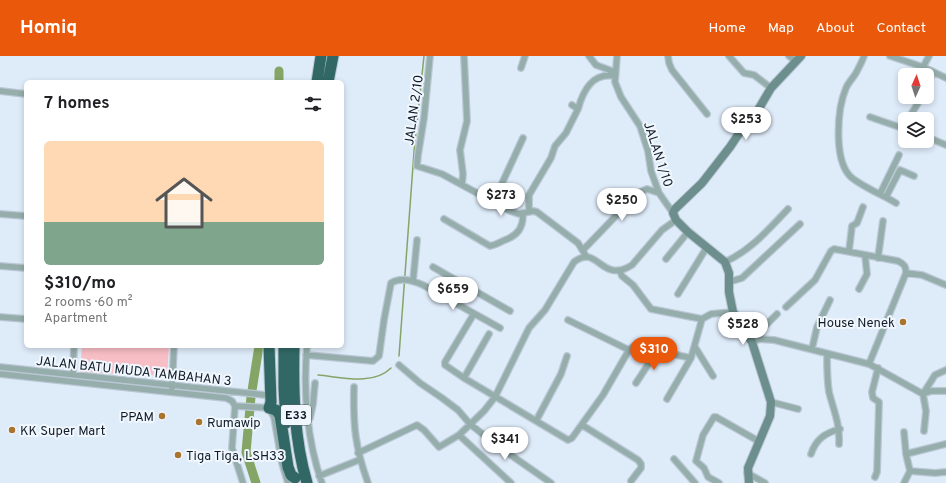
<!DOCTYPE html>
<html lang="en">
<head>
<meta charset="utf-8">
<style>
  :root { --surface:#fff; --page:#f6f6f6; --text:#202124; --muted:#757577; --line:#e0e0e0; --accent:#ea580c }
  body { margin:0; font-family:Overpass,sans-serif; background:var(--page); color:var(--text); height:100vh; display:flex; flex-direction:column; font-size:15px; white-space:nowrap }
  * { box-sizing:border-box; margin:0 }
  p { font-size:13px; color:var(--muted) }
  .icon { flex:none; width:22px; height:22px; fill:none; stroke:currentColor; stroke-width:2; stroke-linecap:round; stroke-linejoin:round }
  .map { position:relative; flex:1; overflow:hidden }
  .sheet { position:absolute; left:24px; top:24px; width:320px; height:268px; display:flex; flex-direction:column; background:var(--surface); border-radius:6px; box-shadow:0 2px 6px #0003 }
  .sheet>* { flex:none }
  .needle { width:26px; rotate:3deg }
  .fabs { position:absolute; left:898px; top:12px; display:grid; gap:8px }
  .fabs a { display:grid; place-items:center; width:36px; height:36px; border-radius:6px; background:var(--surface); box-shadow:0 2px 6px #0003; font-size:20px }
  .price { position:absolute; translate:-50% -34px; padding:0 9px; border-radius:14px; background:#fff; color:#222; font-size:13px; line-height:26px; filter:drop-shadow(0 1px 2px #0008) }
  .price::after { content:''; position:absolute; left:50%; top:24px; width:12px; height:9px; margin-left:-6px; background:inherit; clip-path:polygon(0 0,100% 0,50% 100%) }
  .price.active { background:var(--accent); color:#fff }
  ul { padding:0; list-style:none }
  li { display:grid; align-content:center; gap:8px; height:212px; padding:0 20px }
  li+li { border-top:1px solid var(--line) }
  li span { display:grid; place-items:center; height:124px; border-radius:6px; color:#555 }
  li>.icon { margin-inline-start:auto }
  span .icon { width:72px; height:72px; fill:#fffc; stroke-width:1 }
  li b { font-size:17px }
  h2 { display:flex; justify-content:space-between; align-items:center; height:48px; padding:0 20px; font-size:17px }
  header { display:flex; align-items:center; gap:24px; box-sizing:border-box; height:56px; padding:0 20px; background:var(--accent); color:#fff }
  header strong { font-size:19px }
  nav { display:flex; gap:22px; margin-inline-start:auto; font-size:14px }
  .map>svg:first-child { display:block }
  .green { fill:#f8bec5 }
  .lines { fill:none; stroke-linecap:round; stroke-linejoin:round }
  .stream { stroke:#84a565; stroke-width:1.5 }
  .river { stroke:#84a565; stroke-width:9 }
  .street-casing { stroke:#b9c6d3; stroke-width:8 }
  .secondary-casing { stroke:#b9c6d3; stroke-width:10 }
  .highway-casing { stroke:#b9c6d3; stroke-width:13 }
  .street { stroke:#95adab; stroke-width:5.5 }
  .secondary { stroke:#6c8f8d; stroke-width:8 }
  .highway { stroke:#316865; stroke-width:11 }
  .poi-dot { fill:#a9742d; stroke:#f1f7fe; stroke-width:1.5 }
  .labels { text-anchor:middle; stroke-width:4; stroke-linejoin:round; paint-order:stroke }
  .shield { fill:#f1f7fe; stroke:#545e68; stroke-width:1 }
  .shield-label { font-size:12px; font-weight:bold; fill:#111c28 }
  .street-label { font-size:13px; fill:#111c28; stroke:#f1f7fe }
  .poi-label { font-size:13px; fill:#111c28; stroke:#f1f7fe; text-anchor:start }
</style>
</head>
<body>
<header>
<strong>Homiq</strong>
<nav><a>Home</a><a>Map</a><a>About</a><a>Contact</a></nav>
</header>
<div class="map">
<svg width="946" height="427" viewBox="0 0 946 427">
  <rect width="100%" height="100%" fill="#deebf9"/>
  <path class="green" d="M82 290H169L167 320 80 316Z"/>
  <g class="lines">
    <path class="stream" d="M399 300 414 96 424 0
      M318 319C341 321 373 330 391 312"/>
    <path class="river" d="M279 26V15
      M256 427 246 396 251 341 259 290"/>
    <g class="street-casing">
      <path id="street" d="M430 0 424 62 418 99 417 110 442 118 510 155 519 158 533 155 537 156 578 187 586 200
        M589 0 596 9 615 16
        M617 0 615 26 621 41 640 70 648 95 651 115 659 137 673 157
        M668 0 669 7 672 14 707 58
        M729 0 744 17 754 19 771 32
        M789 0 795 5
        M864 0C862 6 859 11 856 17 853 22 848 27 846 32 837 53 834 101 849 119 856 128 885 140 896 147
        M890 0 923 11 946 22
        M923 11 929 0
        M521 12 525 0
        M927 28 933 16
        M0 35 26 38
        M578 53C583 35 592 16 615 20
        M870 61 905 73
        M909 63C912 55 918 49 921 41
        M927 81 946 89
        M462 129 463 118 460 94 467 65 464 0
        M880 138 899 99
        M886 141 900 114 914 120
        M501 151 498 136 523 82
        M529 155V139L551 102 555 90 566 77 578 53 572 49
        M0 158 26 160
        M444 163 490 190C496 189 500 186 505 184 518 179 523 172 523 158
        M583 194 638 137 647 133 659 137
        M849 195 852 170 857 167 863 151
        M878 202 883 165
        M666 203 688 176
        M725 206C751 194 769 173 788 153
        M0 210 26 212
        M433 211 510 255
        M620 215 622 220 633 229 651 253 702 263
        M906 217 922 219 946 229
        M413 225 417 184
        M729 226 742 222 800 168
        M859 233 867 218 865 199
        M678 238 707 191
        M442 239 452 222
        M786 251 815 224 831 195 834 193 898 205C904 208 906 210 906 217L869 308
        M0 261 26 263
        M472 261 445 306V309L464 322 568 384 572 382 603 339 629 294 634 290 691 302
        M568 264 629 294
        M738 264C749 257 756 264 761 274
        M760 283 761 274 777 258
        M752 286 760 283 774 284 869 308 923 338 926 355 924 375
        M307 290C303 335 307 385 322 427
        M695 291 713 320
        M812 293 817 271 830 244
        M827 298C827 311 827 324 829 336 834 356 840 367 839 388
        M306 299 373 305 379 300 384 264 391 227C400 221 414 225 423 229L500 272
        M399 309 420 327 442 342 458 354 470 368 495 388 551 427
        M0 311 265 339
        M0 318 226 342 232 345 235 350 269 352 274 361 282 407 288 427
        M73 318 74 290
        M464 322 489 278
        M636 327 657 295
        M354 331C353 369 355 391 368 427
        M172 332 174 290
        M923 338 935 319 946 314
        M923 338 931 335H946
        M667 343 691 302 702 263 711 258 733 256
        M771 346 798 353
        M235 350 232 392 243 427
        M310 362 313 348 315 327
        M536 365 561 318 567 300
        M582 369 638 404 641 408V412L631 425
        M904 376 906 398 910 415 904 427
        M459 379 511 427
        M358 397 417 369 424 374 439 391 459 379 484 355 495 341 529 272 545 254 574 206C598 187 601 229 632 209L662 174 676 164
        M811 398C816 383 825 377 840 373
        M906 398 946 388
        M674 403 695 427
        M910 415 935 417 946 416
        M747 417 765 427
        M319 420 359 404
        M875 421 877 416 879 346 873 342 872 336 878 312
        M719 427 708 421 704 412 696 405 703 379 714 361H716L760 386"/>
    </g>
    <g class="secondary-casing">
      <path id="secondary" d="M749 427 748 412 770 360 771 346 752 286 733 256 729 236V217L725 206 688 176 676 164 673 157 675 153 702 127 730 91 740 76 751 66 771 32 801 0"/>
    </g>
    <g class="highway-casing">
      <path id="highway" d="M317 26 321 0
        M328 26 333 0
        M269 290 271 346 269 352 276 354 280 359 288 411 291 419 295 422
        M284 290V332L286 367
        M294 290C293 336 294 383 307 427"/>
    </g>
    <use href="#street" class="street"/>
    <use href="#secondary" class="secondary"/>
    <use href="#highway" class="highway"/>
  </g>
  <g class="poi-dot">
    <circle cx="903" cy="266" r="4"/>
    <circle cx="162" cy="360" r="4"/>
    <circle cx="199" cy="366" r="4"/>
    <circle cx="12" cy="374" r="4"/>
    <circle cx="178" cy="399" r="4"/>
  </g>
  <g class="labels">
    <rect class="shield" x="281" y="349" width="30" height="20" rx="3"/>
    <g class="shield-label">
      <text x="296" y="363">E33</text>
    </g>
    <g class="street-label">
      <text transform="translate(413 54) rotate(-82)" y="5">JALAN 2/10</text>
      <text transform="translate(659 98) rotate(72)" y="5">JALAN 1/10</text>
      <text transform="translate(134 314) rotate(6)" y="5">JALAN BATU MUDA TAMBAHAN 3</text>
    </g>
    <g class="poi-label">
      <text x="895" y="271" text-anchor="end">House Nenek</text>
      <text x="154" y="365" text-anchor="end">PPAM</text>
      <text x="207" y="371">Rumawip</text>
      <text x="20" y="379">KK Super Mart</text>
      <text x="186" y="404">Tiga Tiga, LSH33</text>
    </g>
  </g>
</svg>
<div class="fabs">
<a><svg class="needle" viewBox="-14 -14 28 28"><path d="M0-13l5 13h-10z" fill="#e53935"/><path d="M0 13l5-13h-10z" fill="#757577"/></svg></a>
<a><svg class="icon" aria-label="layers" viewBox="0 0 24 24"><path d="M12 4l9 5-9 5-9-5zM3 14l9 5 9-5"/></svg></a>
</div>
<b class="price" style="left:746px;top:85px">$253</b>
<b class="price" style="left:501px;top:161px">$273</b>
<b class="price" style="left:622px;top:166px">$250</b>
<b class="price" style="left:453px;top:255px">$659</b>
<b class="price" style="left:743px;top:290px">$528</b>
<b class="price active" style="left:654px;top:315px">$310</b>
<b class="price" style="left:505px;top:405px">$341</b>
<section class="sheet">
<h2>7 homes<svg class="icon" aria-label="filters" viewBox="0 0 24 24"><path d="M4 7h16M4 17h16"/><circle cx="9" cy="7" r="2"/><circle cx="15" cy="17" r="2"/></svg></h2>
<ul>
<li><span style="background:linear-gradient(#ffd9b3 65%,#7fa58c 0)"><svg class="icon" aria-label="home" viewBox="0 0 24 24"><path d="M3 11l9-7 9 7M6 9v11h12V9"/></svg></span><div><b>$310/mo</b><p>2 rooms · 60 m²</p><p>Apartment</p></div></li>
</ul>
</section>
</div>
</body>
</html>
